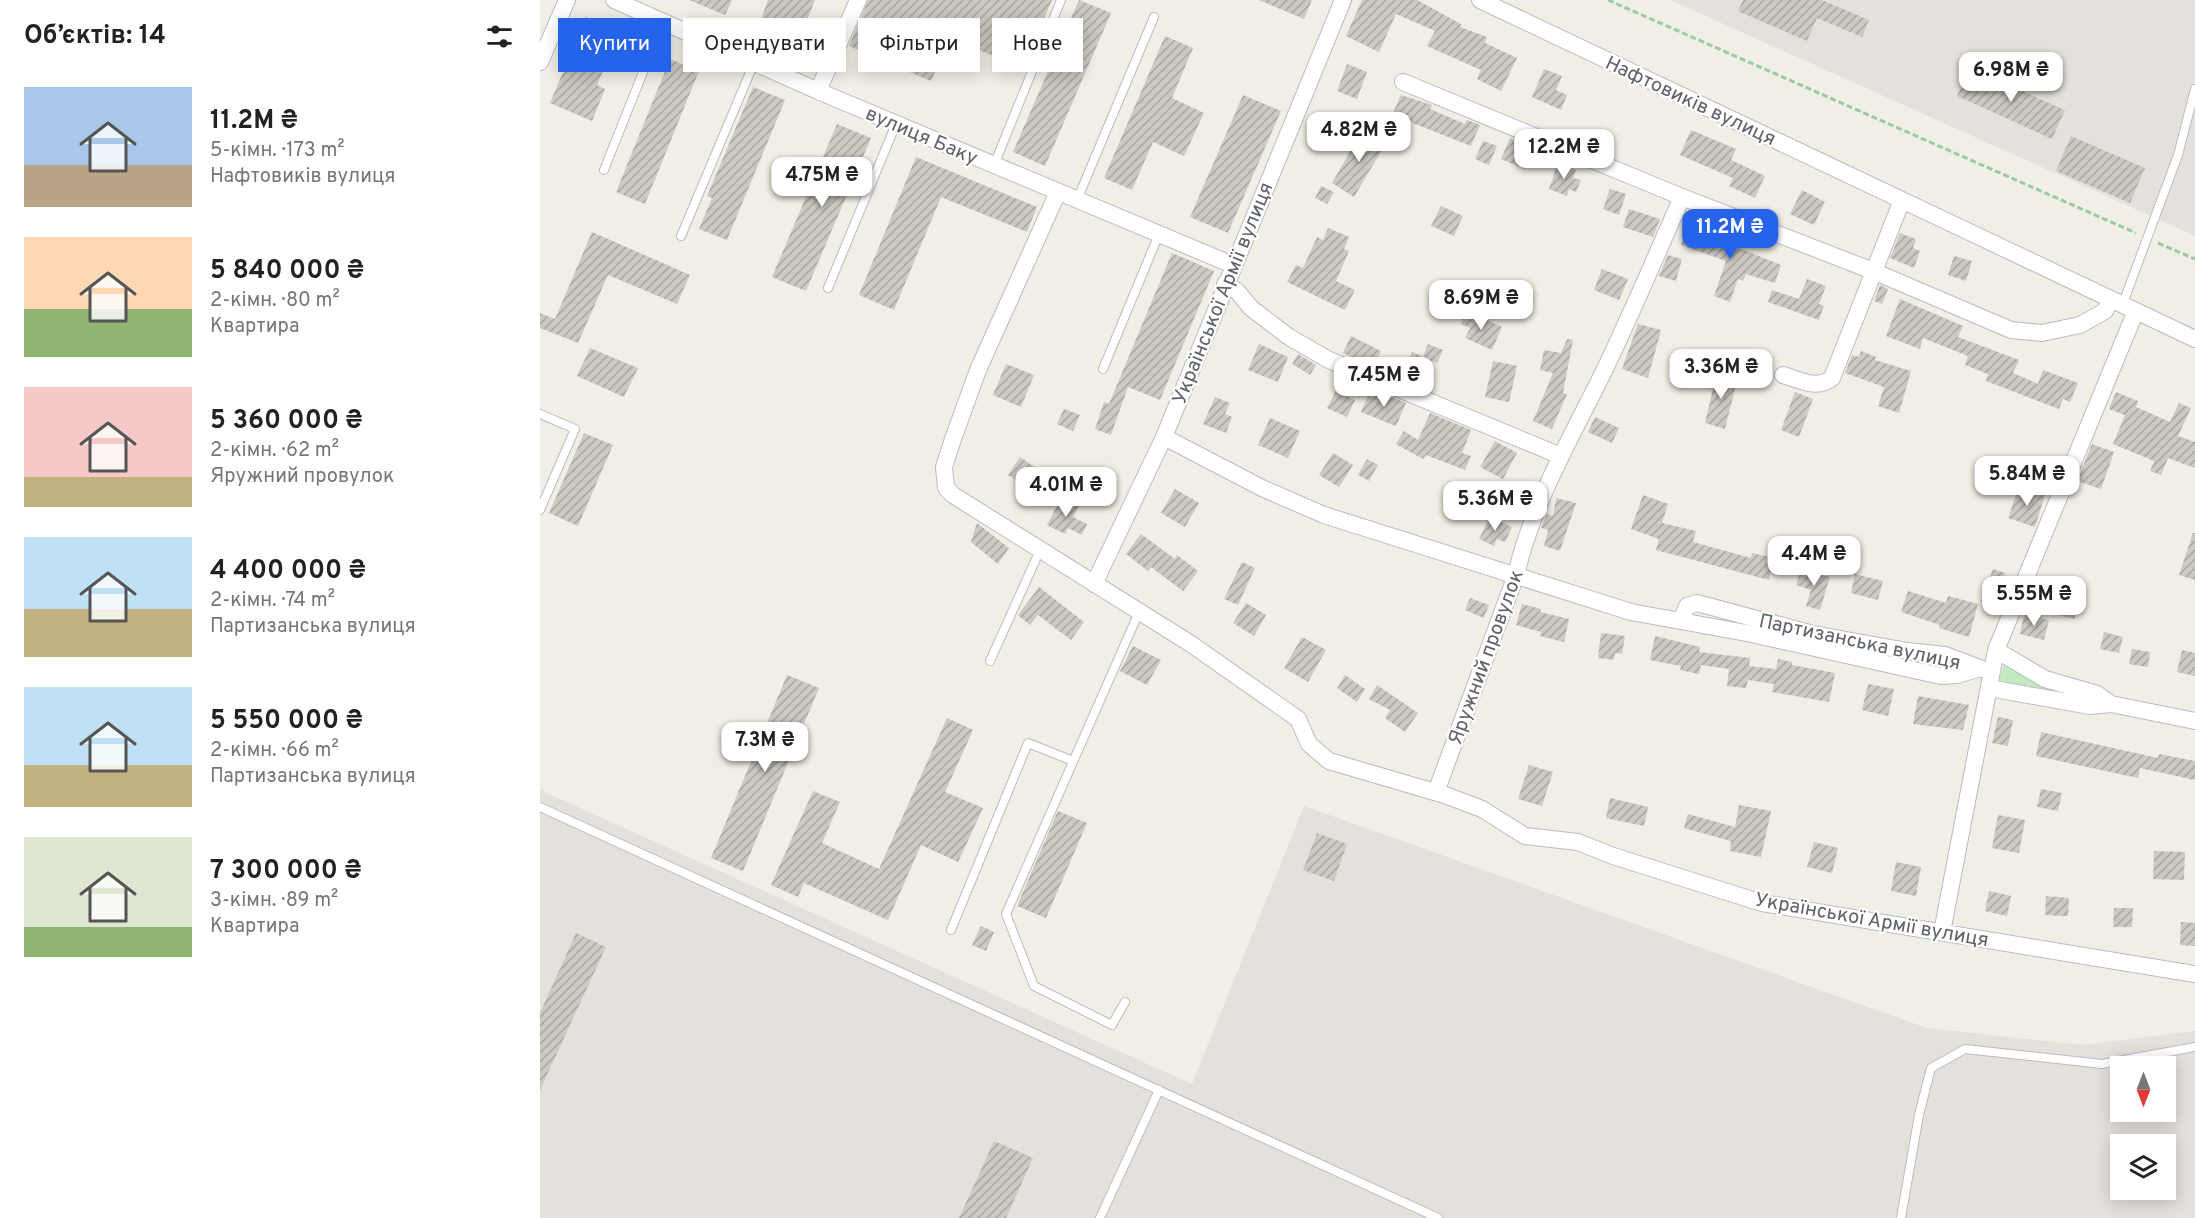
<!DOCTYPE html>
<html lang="uk">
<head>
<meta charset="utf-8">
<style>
  :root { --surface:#fff; --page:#f6f6f6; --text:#222; --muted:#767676; --accent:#2563eb }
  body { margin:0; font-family:Overpass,sans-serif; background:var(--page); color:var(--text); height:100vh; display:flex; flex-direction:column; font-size:22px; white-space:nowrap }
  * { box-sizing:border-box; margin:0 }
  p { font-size:20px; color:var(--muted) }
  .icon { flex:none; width:33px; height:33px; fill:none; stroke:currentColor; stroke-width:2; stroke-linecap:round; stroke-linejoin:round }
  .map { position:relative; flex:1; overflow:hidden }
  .drawer { display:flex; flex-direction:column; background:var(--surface); width:540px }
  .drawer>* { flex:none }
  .guide { position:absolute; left:18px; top:18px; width:570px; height:54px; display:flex; gap:12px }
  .needle { width:39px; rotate:180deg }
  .tools { position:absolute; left:1570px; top:1056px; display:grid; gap:12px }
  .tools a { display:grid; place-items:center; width:66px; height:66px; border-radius:0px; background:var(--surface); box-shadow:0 3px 15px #0003; font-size:30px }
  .price { position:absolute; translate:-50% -51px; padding:0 14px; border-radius:12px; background:#fff; color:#222; font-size:20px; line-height:39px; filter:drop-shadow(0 2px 3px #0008) }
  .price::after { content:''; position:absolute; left:50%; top:36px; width:18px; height:14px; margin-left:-9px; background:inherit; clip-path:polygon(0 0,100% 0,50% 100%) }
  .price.active { background:var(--accent); color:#fff }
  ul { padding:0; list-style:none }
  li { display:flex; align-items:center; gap:18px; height:150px; padding:0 24px }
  li span { display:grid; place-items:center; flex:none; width:168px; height:120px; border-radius:0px; color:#555 }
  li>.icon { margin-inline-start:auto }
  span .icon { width:72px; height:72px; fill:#fffc; stroke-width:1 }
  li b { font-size:26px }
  h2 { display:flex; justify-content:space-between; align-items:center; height:72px; padding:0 24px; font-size:26px }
  .pill { padding:0 21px; border-radius:0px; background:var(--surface); box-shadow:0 3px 15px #0003; font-size:21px; line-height:54px }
  .pill.active { background:var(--accent); color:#fff }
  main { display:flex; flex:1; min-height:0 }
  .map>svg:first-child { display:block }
  .industrial { fill:#e4e1dd; fill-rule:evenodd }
  .grass { fill:#c2eac0 }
  .building { fill:url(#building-hatch) }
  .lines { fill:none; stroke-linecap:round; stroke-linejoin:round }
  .service-casing { stroke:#b8bcc0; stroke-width:10 }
  .minor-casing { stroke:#b8bcc0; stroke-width:18 }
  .path { stroke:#98cca5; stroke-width:3; stroke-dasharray:6 3; stroke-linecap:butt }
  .service { stroke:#fff; stroke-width:8 }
  .minor { stroke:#fff; stroke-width:16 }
  .labels { text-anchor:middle; stroke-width:4.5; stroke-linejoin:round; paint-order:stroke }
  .street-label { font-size:20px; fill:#5d6267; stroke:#fff }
</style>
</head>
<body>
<main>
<section class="drawer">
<h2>Об’єктів: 14<svg class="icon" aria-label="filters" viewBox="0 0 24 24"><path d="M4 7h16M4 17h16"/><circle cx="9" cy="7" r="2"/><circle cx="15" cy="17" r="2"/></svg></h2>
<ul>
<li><span style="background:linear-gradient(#a9c7e8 65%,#b9a48a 0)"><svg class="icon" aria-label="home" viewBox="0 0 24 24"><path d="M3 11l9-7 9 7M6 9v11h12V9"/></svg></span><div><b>11.2M ₴</b><p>5-кімн. · 173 m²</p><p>Нафтовиків вулиця</p></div></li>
<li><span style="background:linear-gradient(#ffd9b3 60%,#8fb573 0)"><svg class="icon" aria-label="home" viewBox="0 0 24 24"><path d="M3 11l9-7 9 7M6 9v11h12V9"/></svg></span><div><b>5 840 000 ₴</b><p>2-кімн. · 80 m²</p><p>Квартира</p></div></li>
<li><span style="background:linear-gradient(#f6c9c9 75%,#c2b280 0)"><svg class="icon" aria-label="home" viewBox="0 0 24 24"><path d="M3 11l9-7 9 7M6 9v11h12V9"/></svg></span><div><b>5 360 000 ₴</b><p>2-кімн. · 62 m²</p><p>Яружний провулок</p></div></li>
<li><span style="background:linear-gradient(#bfe0f5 60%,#c2b280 0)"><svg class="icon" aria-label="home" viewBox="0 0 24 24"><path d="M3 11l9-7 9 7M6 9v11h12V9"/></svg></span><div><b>4 400 000 ₴</b><p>2-кімн. · 74 m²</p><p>Партизанська вулиця</p></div></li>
<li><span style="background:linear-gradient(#bfe0f5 65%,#c2b280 0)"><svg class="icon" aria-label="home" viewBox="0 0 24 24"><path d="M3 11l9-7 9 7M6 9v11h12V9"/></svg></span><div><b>5 550 000 ₴</b><p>2-кімн. · 66 m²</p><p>Партизанська вулиця</p></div></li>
<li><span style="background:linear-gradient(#dfe7d0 75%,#8fb573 0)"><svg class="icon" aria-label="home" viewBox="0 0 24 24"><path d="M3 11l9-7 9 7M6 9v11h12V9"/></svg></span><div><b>7 300 000 ₴</b><p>3-кімн. · 89 m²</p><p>Квартира</p></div></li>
</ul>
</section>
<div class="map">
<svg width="1655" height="1218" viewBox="0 0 1655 1218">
  <defs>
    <pattern id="building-hatch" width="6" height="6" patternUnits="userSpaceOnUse" patternTransform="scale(1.5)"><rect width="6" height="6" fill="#ccc8c2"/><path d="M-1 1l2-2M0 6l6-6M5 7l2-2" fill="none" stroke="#a9a6a1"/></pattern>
  </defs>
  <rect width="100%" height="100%" fill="#f1eee5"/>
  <path class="industrial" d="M1130 0H1655V236Z
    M0 790 652 1084 764 806 1387 1028 1542 1045 1655 1031V1218H0ZM1581 1066H1626V1112H1581ZM1581 1144H1626V1190H1581Z"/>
  <path class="grass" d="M1466 659 1558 700 1458 683Z"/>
  <path class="building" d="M149 0H192L185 15Z
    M228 0H275L259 41 219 25Z
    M328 0H512L483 68 410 38 391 81 309 46Z
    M539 0 571 13 505 166 473 152Z
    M719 0H772L764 19Z
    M822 0H877L921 24 920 27 947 37 945 43 977 58 961 91 937 79 941 70 887 46 895 31 856 14 839 52 806 36Z
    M1203 0H1282L1329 20 1322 37 1277 18 1267 41 1198 11Z
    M46 17 80 31 57 85 65 89 52 121 10 103Z
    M625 36 653 48 632 98 664 113 644 156 613 142 592 190 564 178Z
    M130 59 159 71 105 204 76 192Z
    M807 64 827 72 817 99 797 91Z
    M1430 68 1525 110 1512 139 1417 96Z
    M1004 69 1022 76 1016 90 1027 95 1021 110 992 97Z
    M213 87 245 100 187 240 159 229 172 198 167 196Z
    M703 95 741 111 688 233 650 217Z
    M861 95 892 105 890 109 925 124 927 120 940 125 931 146 852 115Z
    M297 124 331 138 266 291 232 277Z
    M823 129 846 143 814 197 792 183Z
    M1151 130 1196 149 1191 160 1225 176 1215 198 1189 186 1193 178 1140 155Z
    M1531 136 1605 168 1590 203 1516 171Z
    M970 138 994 148 985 169 961 159Z
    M943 141 957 146 949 165 935 159Z
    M376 157 497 207 487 232 401 197 354 310 319 295Z
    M1018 163 1036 170 1033 178 1041 180 1036 192 1029 189 1027 196 1009 189Z
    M781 186 794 192 787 204 775 198Z
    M1070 189 1086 194 1079 215 1063 209Z
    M1262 190 1285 202 1274 225 1250 214Z
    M901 206 923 216 914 236 891 226Z
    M1089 209 1120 219 1113 237 1083 227Z
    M1149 223 1193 239 1191 245 1241 265 1235 283 1206 274 1203 281 1198 279 1190 302 1174 296 1186 261 1141 245Z
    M788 228 809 237 804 249 809 251 796 281 815 290 805 310 747 282 756 265 763 268 777 237 783 240Z
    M52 232 150 275 137 304 68 275 38 343 0 328V313L15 319Z
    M1360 233 1376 239 1373 248 1380 251 1374 268 1350 258Z
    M632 253 674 271 620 400 588 387 571 435 555 429 564 402 569 404Z
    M1128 255 1142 259 1136 281 1119 276Z
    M1414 256 1432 261 1426 281 1408 275Z
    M1062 269 1088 279 1079 300 1054 290Z
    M1267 279 1286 286 1279 304 1284 306 1279 320 1228 302 1232 290 1259 299Z
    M1340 285 1348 289 1342 304 1334 301Z
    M1360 299 1423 326 1418 337 1479 360 1473 373 1498 384 1503 370 1538 383 1530 402 1523 399 1519 409 1446 381 1448 374 1425 365 1428 356 1383 338 1380 349 1346 336Z
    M926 311 962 327 952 350 925 338 930 328 921 324Z
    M1098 324 1121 330 1108 378 1082 369Z
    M811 336 841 351 833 367 803 353Z
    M1027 339 1033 340 1023 393 1027 394 1012 429 993 421 1013 373 1000 370 1004 350 1021 353Z
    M719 344 748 357 738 382 708 370Z
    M888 344 903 350 897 363 893 361 881 387 860 378 872 352 891 360 883 356Z
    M50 348 98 368 84 397 37 376Z
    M1321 351 1336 357 1335 360 1371 371 1359 413 1338 406 1344 387 1305 373 1312 355 1319 357Z
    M758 354 776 365 770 375 752 364Z
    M953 361 977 366 969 402 945 397Z
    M466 364 494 375 481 407 453 395Z
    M1177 372 1198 377 1185 429 1165 423Z
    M831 389 866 403 856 426 821 412Z
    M796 391 815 400 807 417 787 408Z
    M1255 392 1273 399 1259 437 1241 430Z
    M1576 392 1598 401 1596 407 1630 422 1639 403 1651 408 1638 436 1655 442V468L1628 458 1621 475 1610 471 1614 461 1573 444 1585 415 1569 409Z
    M675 397 690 403 685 414 692 417 686 433 663 424Z
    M524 409 540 415 533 431 517 424Z
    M890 413 931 430 922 453 931 456 925 470 886 455 883 459 856 444 864 431 878 440Z
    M1055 417 1079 428 1072 443 1048 432Z
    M730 418 760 431 748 458 718 445Z
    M44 433 73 445 38 526 9 513Z
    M955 441 977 453 963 479 940 467Z
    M1552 444 1574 452 1561 489 1537 481Z
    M793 453 813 465 799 487 779 475Z
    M480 457 496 468 484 485 468 475Z
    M827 459 838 465 829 481 818 475Z
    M554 473 570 480 562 497 546 489Z
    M1479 486 1505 495 1495 527 1468 518Z
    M635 489 659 503 645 527 621 513Z
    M1103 495 1128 504 1122 523 1156 531 1153 542 1211 558 1212 553 1234 558 1229 580 1116 550 1119 539 1091 529Z
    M521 498 539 506 533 517 547 524 542 535 528 528 525 534 507 525Z
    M1016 498 1036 503 1020 551 1004 546 1008 530 1001 528 1007 514 1013 516Z
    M950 517 972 527 965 542 957 539 954 546 939 539Z
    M437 523 469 548 458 564 431 542Z
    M1653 533H1655V580L1639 575Z
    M601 534 635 559 637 555 658 571 643 591 611 567 608 571 586 554Z
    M702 562 715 568 698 605 684 599Z
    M1261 569 1290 577 1280 610 1266 606 1271 590 1256 585Z
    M1453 569 1465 573 1461 584 1469 587 1461 609 1441 601Z
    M1315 574 1343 581 1338 600 1311 593Z
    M1515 584 1542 592 1534 619 1506 611Z
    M499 587 544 622 531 640 498 615 490 625 478 615Z
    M1368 591 1406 603 1408 596 1438 604 1429 637 1399 628 1400 625 1361 612Z
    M930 598 949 605 944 618 925 610Z
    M706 603 726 615 714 636 693 623Z
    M982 604 1001 609 1000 612 1029 619 1024 642 1000 636 1001 632 976 625Z
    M1484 614 1509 620 1504 640 1480 634Z
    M1564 632 1583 637 1579 653 1560 649Z
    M1061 633 1085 636 1082 654 1075 653 1074 660 1058 658Z
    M1115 636 1160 647 1159 652 1210 658 1209 666 1236 669 1238 659 1252 662V665L1295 673 1289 702 1232 692 1234 684 1208 680 1206 688 1187 686 1189 669 1161 665 1159 674 1140 670 1141 666 1110 660Z
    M762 637 786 650 768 682 744 668Z
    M593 646 621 660 607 685 580 671Z
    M1592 649 1610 652 1608 667 1589 664Z
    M1642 650 1655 653V676L1637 672Z
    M247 675 279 688 203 871 171 858Z
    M805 675 825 689 817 702 797 688Z
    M1328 684 1354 689 1348 716 1322 710Z
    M837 685 878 713 865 732 845 718 850 710 829 699Z
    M1378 696 1429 705 1423 730 1373 724Z
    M1458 717 1473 720 1468 746 1452 743Z
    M407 718 433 730 405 792 443 808 418 862 381 845 348 920 264 883 258 897 231 885 273 791 300 802 282 843 339 869Z
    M1501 732 1618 758 1619 754 1655 761V780L1600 768 1598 778 1496 756Z
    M989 765 1013 772 1002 806 978 799Z
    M1501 789 1522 793 1518 811 1497 807Z
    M1070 798 1108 807 1104 826 1066 818Z
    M1199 805 1231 811 1221 857 1190 851 1191 841 1144 828 1148 814 1195 827Z
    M518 811 547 823 506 918 477 906Z
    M1458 815 1485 820 1479 853 1452 848Z
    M777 833 807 844 794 881 763 870Z
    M1274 842 1298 848 1292 873 1267 867Z
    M1614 851 1645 852 1644 880 1613 879Z
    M1356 862 1381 867 1376 896 1351 891Z
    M1449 891 1471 896 1467 916 1445 911Z
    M1506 896 1529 898 1528 916 1505 915Z
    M1574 908H1593L1592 927H1573Z
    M1641 922 1655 923V946L1640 945Z
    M441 926 454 932 446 951 432 945Z
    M36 933 66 947 0 1090V1013Z
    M454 1141 493 1158 466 1218H419Z"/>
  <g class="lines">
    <g class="service-casing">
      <path id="service" d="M454 165 521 0
        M64 170 123 22
        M537 200 614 17
        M141 236 214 63
        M288 288 356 124
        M1582 306 1638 155 1655 89
        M563 369 619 234
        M0 414 35 429 0 510
        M450 661 500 550
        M0 807 898 1218
        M411 930 488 743 533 761
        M585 1002 572 1025 494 986 466 914 599 612
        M560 1218 619 1090
        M1361 1218 1379 1115 1391 1068 1425 1049 1562 1064 1655 1047"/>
    </g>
    <g class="minor-casing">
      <path id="minor" d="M74 0 278 91 693 265
        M940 0 1655 339
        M0 62 27 0
        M863 82 1142 197 1333 271 1471 330 1502 333 1540 325 1565 311 1570 301
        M278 91 318 0
        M518 192 438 370 413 439 404 467 406 488 413 495 651 644 758 719 769 744 789 761 905 795 942 809 985 836 1038 842 1073 856 1222 903 1655 974
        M685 284 697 291 711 308 749 337 789 360 1021 456
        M1243 375C1260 380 1277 390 1292 378L1362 200
        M624 437 722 488 784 515 1091 612 1212 634 1401 676 1417 675 1437 669
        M554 584 624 437 803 0
        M1141 621 1147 606 1157 603 1273 634 1367 651 1405 655 1442 669
        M1456 650 1505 679 1557 694 1571 704
        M1449 688 1550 706 1571 704 1655 721
        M896 792 976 575C992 504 1031 438 1063 373 1091 315 1116 256 1142 197
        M1402 932 1456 650 1595 313"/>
    </g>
    <path class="path" d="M1068 0 1596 233
      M1618 243 1655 259"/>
    <use href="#service" class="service"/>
    <use href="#minor" class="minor"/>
  </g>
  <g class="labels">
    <g class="street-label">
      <text transform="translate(1151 100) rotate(25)" y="7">Нафтовиків вулиця</text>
      <text transform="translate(382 135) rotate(23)" y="7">вулиця Баку</text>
      <text transform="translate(682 293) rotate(-68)" y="7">Української Армії вулиця</text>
      <text transform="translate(1320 641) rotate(12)" y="7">Партизанська вулиця</text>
      <text transform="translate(945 657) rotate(-70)" y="7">Яружний провулок</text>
      <text transform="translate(1332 919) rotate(10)" y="7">Української Армії вулиця</text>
    </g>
  </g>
</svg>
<div class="tools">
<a><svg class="needle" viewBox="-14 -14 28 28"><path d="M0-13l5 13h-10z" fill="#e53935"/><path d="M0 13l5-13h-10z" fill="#767676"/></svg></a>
<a><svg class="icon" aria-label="layers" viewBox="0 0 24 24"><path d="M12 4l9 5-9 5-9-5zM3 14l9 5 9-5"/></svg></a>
</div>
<b class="price" style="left:1471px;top:103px">6.98M ₴</b>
<b class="price" style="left:819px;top:163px">4.82M ₴</b>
<b class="price" style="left:1024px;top:180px">12.2M ₴</b>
<b class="price" style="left:282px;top:208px">4.75M ₴</b>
<b class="price active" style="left:1190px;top:260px">11.2M ₴</b>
<b class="price" style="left:941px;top:331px">8.69M ₴</b>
<b class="price" style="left:1181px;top:400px">3.36M ₴</b>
<b class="price" style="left:844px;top:408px">7.45M ₴</b>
<b class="price" style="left:1487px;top:507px">5.84M ₴</b>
<b class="price" style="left:526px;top:518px">4.01M ₴</b>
<b class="price" style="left:955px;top:532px">5.36M ₴</b>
<b class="price" style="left:1274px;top:587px">4.4M ₴</b>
<b class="price" style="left:1494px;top:627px">5.55M ₴</b>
<b class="price" style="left:225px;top:773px">7.3M ₴</b>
<div class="guide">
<a class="pill active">Купити</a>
<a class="pill">Орендувати</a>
<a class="pill">Фільтри</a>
<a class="pill">Нове</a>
</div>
</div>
</main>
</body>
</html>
